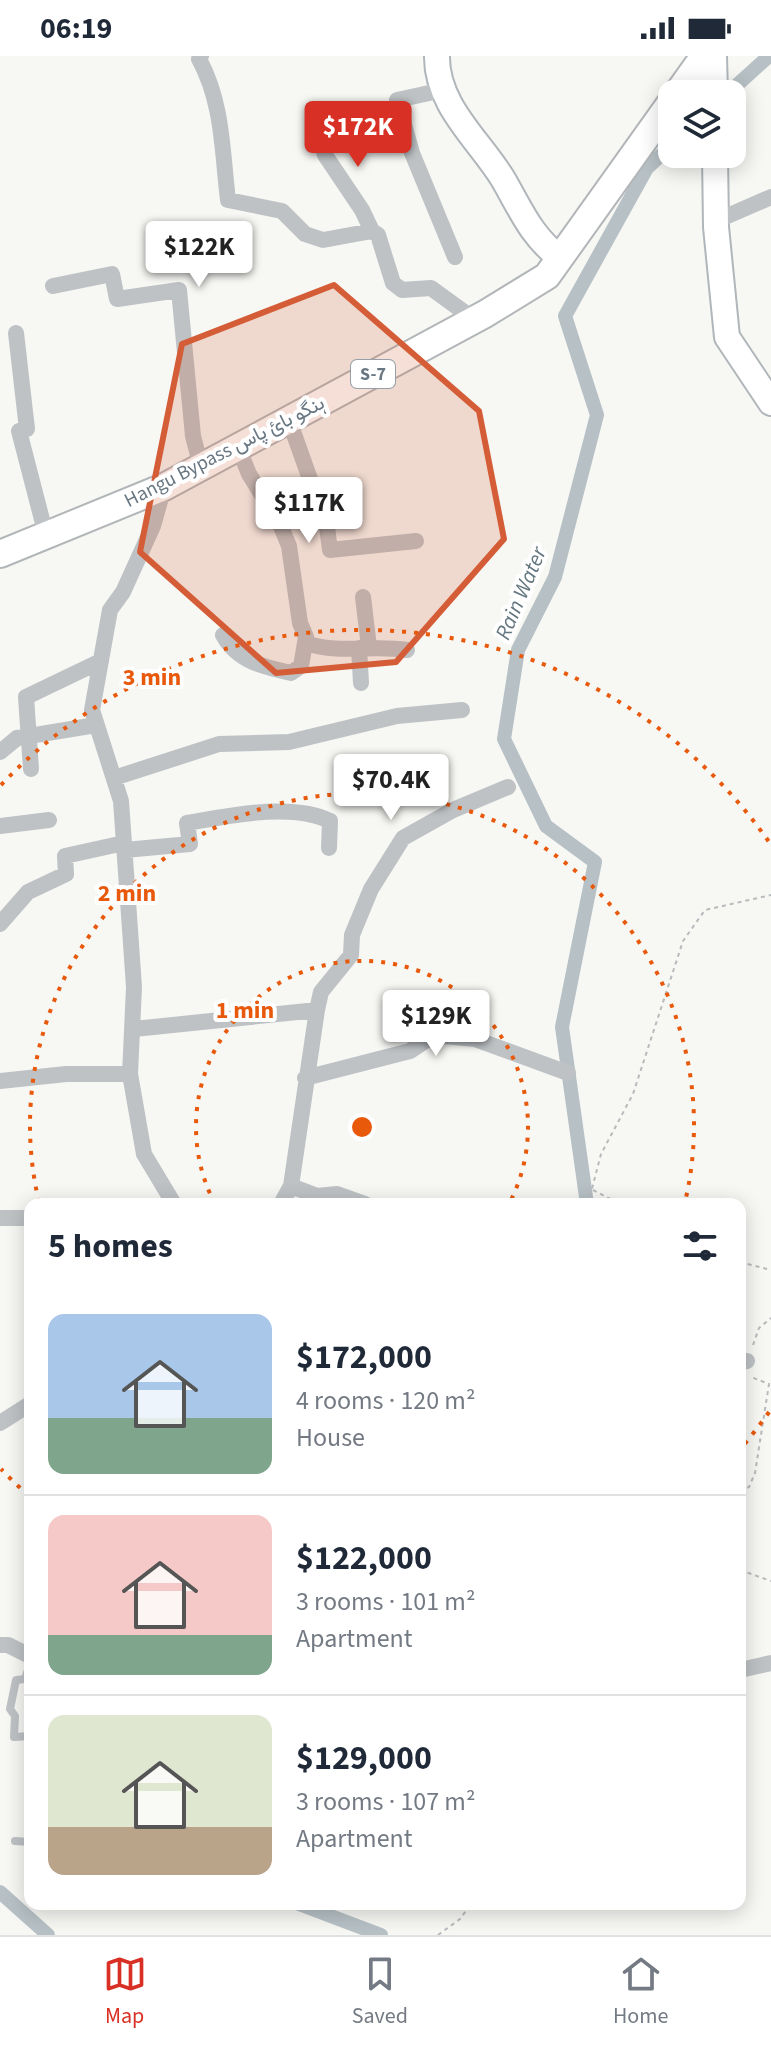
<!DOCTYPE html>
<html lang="en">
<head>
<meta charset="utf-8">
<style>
  :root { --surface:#fff; --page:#f6f6f7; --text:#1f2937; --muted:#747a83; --line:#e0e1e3; --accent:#d93025 }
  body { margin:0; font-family:"Source Sans 3",Vazirmatn,sans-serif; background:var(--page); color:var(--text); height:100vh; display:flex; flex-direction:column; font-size:30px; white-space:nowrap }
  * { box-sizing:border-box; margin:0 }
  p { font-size:26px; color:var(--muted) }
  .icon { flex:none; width:44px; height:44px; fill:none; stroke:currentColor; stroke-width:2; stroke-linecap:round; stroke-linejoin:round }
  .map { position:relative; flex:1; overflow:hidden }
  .side { position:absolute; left:24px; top:1142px; width:722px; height:712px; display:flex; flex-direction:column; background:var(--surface); border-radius:16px; box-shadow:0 4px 20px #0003 }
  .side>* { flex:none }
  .buttons { position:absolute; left:658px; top:24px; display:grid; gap:16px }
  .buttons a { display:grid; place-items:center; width:88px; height:88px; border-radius:16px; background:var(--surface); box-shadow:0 4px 20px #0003; font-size:40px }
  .price { position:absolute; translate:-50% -68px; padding:0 18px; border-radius:8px; background:#fff; color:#222; font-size:26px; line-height:52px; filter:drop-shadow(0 2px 4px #0008) }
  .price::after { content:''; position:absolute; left:50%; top:48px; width:24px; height:18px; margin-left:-12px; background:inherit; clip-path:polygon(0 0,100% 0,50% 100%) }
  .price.current { background:var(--accent); color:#fff }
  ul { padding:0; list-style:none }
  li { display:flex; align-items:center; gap:24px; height:200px; padding:0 24px }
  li+li { border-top:2px solid var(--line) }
  li span { display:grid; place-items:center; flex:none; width:224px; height:160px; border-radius:16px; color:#555 }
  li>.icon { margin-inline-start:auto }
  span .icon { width:96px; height:96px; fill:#fffc; stroke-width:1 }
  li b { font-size:34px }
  h2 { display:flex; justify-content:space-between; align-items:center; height:96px; padding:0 24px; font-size:34px }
  .status { display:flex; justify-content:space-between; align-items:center; height:56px; padding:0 40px; background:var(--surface); direction:ltr }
  .status svg { height:22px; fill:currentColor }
  .tab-bar { display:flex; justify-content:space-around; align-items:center; height:112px; border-top:2px solid var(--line); background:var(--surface); font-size:22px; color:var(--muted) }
  .tab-bar a { display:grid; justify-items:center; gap:4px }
  .tab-bar .current { color:var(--accent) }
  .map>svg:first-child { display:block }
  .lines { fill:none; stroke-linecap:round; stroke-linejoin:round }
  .canal { stroke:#b7c1c5; stroke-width:14 }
  .secondary-casing { stroke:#b0b6ba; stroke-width:28 }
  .primary-casing { stroke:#b2b6b9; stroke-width:30 }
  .path { stroke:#b8bbbd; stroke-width:2; stroke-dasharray:4 4; stroke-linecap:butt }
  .lane { stroke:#bec2c5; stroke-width:8 }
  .street { stroke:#bec2c5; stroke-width:16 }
  .secondary { stroke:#fff; stroke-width:24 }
  .primary { stroke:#fff; stroke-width:26 }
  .marked { fill:#d45d37; fill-opacity:0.2; stroke:#d45d37; stroke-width:6; stroke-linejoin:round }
  .ring { fill:none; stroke:#e8590c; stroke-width:4; stroke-dasharray:4 8 }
  .labels { text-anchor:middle; stroke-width:8; stroke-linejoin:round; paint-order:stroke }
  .shield { fill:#fff; stroke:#95a0a8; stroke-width:2 }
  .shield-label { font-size:18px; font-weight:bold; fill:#687782 }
  .street-label { font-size:20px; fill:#687782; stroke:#fff }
  .water-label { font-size:22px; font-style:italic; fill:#64777f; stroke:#fff }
  .centre { fill:#e8590c; stroke:#fff; stroke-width:4 }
  .ring-label { font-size:24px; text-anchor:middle; font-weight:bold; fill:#e8590c; stroke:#fff; stroke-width:8; stroke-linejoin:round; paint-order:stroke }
</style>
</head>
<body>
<div class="status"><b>06:19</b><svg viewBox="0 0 49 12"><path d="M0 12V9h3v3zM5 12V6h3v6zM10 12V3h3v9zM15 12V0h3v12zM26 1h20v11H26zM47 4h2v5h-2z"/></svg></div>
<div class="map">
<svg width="771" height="1879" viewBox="0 0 771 1879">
  <rect width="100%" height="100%" fill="#f7f7f4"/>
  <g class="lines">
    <path class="canal" d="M727 38 769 0
      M587 1148 562 971 595 806 546 770 504 683 518 594 555 521 597 359 565 260 647 112 672 89
      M0 1836 48 1879
      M299 1848 381 1879"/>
    <g class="secondary-casing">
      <path id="secondary" d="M437 0C436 49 479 84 503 123 521 154 531 180 560 202
        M714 0 715 38
        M715 98 716 171 727 281 771 347"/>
    </g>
    <g class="primary-casing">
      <path id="primary" d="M677 38 704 0
        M0 498 164 431 485 258 547 220 672 45"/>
    </g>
    <path class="path" d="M593 1134 620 1148
      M588 1148 601 1098 633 1038 683 885 705 854 771 839
      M740 1206 771 1214
      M753 1289 759 1272 771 1262
      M740 1435 749 1431 755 1417 769 1328 751 1321
      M740 1514 771 1525
      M438 1879 460 1863 471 1848"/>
    <path class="lane" d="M30 1608 25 1623 16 1624 10 1653 15 1660 14 1681 30 1680
      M15 1785 30 1786"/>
    <path class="street" d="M201 0 199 3C223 47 222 95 228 144L282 155 305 178 323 184 372 175 378 179 393 227 402 234 431 232 475 264
      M443 34 397 44 412 97 455 201
      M314 62 325 99 362 154 372 175
      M716 165 771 141
      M53 230 112 218 117 243 179 234 193 380 201 411
      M16 277 27 373 19 375 46 479
      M289 364 327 471 330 494 416 485
      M164 431 153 470 123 536 110 554 92 654 121 745 134 931 130 1018 144 1098 174 1148
      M363 541 369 591
      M223 579C237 605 263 611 291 617L301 610 306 581 300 567 289 490 280 468 249 418 238 391
      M306 587C342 599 369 588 407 594
      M359 592 361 627
      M0 696 17 682 96 669
      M31 713 26 641 101 605
      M114 722 219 688 289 686 397 660 462 654
      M0 770 49 764
      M125 794 190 788 187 767C228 760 292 746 330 765L329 792
      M0 868 28 836 66 818 65 800 124 787
      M134 973 317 954
      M305 1022 410 995 434 979 475 983 568 1017
      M0 1025 66 1018H130
      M291 1130 317 1140 337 1138 365 1148
      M281 1148 291 1130 317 954 321 936 351 899 352 879 371 833 403 782 453 754 508 731
      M0 1162H30
      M740 1306 747 1305
      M0 1367 30 1348
      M0 1589H8L30 1600
      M740 1614 771 1607"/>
    <use href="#secondary" class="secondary"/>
    <use href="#primary" class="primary"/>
  </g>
  <path class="marked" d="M334 229 479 355 504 483 396 606 276 617 140 496 182 288Z"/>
  <g class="ring">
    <path d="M215 1148A166 166 0 1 1 509 1148"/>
    <path d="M39 1146A332 332 0 1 1 685 1146"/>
    <path d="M769 1356A497 497 0 0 1 743 1390M29 1440A497 497 0 0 1 1 1413M1 729A497 497 0 0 1 769 786"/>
  </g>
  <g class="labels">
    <rect class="shield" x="351" y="304" width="44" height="28" rx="6"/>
    <g class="shield-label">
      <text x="373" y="324">S-7</text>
    </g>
    <g class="street-label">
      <text transform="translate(224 395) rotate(-27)" y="7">Hangu Bypass ہنگو بائ پاس</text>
    </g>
    <g class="water-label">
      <text transform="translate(520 537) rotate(-67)" y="8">Rain Water</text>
    </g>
  </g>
  <circle cx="362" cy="1071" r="12" class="centre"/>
  <g class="ring-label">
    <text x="152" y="629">3 min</text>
    <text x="127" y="845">2 min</text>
    <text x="245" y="962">1 min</text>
  </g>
</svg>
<div class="buttons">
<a><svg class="icon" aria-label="layers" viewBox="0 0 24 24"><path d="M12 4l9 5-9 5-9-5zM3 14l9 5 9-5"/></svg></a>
</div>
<b class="price current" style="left:358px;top:113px">$172K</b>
<b class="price" style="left:199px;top:233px">$122K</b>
<b class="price" style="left:309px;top:489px">$117K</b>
<b class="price" style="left:391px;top:766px">$70.4K</b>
<b class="price" style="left:436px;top:1002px">$129K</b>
<section class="side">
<h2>5 homes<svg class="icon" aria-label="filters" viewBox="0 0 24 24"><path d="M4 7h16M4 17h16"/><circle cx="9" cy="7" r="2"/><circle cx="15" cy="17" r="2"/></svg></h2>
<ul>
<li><span style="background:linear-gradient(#a9c7e8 65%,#7fa58c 0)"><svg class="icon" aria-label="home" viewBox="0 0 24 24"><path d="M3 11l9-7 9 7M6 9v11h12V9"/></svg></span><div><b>$172,000</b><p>4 rooms · 120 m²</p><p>House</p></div></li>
<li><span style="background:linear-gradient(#f6c9c9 75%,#7fa58c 0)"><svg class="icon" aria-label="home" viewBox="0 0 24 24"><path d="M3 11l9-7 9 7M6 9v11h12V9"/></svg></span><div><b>$122,000</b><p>3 rooms · 101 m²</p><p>Apartment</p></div></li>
<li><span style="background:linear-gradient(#dfe7d0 70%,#b9a48a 0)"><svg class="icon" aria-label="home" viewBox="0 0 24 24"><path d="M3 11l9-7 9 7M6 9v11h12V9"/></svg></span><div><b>$129,000</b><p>3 rooms · 107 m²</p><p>Apartment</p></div></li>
</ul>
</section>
</div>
<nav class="tab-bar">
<a class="current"><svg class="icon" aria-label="map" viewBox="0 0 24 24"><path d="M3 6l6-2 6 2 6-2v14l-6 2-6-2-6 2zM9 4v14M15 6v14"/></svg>Map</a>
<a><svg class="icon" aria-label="saved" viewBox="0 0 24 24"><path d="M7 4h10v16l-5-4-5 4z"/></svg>Saved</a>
<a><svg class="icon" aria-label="home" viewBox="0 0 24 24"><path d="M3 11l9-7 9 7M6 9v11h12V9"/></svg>Home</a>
</nav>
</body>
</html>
